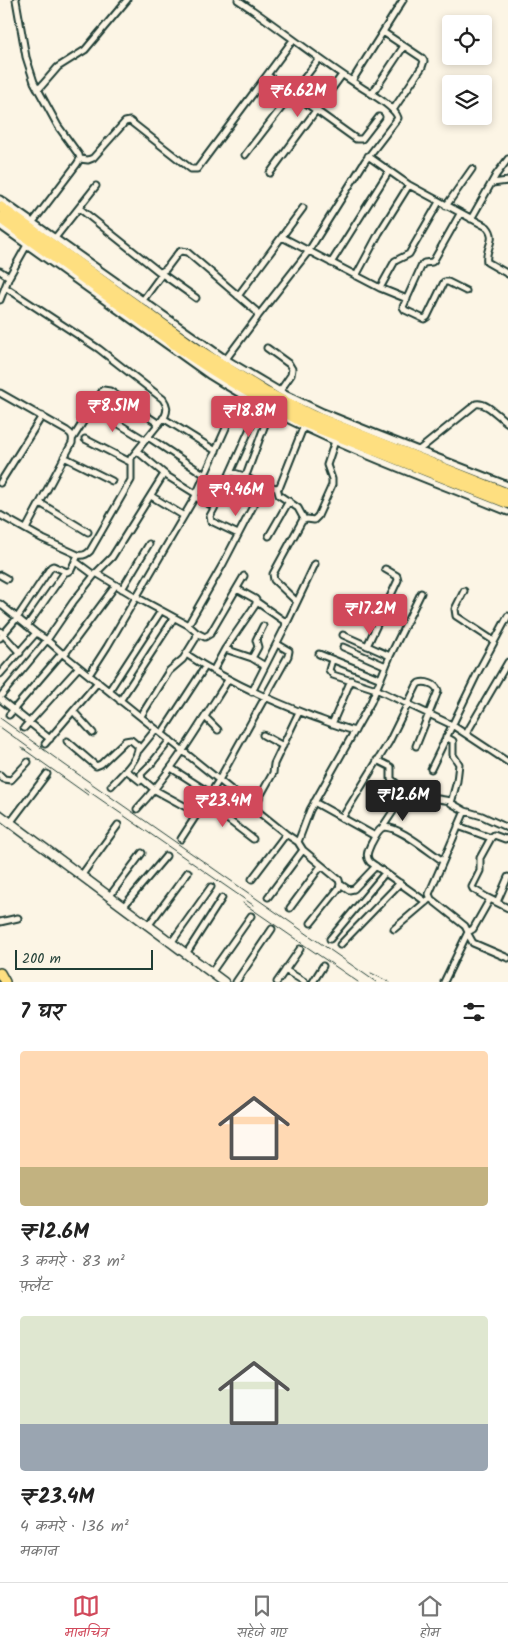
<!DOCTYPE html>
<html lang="hi">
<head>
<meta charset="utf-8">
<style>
  :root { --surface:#fff; --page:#f2f2f2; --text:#222; --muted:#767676; --line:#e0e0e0; --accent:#d1495b }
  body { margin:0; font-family:Kalam,"Playpen Sans Deva",sans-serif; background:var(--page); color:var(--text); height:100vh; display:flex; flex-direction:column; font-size:19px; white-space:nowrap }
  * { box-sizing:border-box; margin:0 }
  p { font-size:16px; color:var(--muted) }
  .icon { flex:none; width:28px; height:28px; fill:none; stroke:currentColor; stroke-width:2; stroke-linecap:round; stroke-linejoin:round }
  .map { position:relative; height:982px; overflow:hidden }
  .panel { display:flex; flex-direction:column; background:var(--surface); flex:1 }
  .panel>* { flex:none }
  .buttons { position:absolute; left:442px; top:15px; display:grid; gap:10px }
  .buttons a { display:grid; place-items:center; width:50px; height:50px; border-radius:5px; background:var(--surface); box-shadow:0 2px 8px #0003; font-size:25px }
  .scale { position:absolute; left:15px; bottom:12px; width:138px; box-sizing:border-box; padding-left:5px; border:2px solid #1f3d34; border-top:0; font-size:14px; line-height:18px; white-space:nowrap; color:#1f3d34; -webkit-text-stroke:4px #fcf5e5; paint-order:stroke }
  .price { position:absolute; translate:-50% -42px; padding:0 11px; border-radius:5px; background:var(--accent); color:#fff; font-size:16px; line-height:32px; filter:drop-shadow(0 1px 2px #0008) }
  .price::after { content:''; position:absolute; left:50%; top:30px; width:15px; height:11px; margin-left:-8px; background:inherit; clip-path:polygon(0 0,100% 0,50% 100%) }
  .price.active { background:#222; color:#fff }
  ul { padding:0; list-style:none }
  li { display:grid; align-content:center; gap:10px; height:265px; padding:0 20px }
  li span { display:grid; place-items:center; height:155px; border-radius:5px; color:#555 }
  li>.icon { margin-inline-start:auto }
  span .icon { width:90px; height:90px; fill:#fffc; stroke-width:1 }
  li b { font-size:21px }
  h2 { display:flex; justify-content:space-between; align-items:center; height:60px; padding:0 20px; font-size:21px }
  .dock { display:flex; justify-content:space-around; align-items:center; height:70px; border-top:1px solid var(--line); background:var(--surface); font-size:14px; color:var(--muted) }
  .dock a { display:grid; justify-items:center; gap:2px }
  .dock .active { color:var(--accent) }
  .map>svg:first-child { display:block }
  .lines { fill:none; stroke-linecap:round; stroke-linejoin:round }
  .street-casing { stroke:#1f3d34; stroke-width:9 }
  .secondary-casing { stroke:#1f3d34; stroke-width:11 }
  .primary-casing { stroke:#1f3d34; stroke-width:12 }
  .highway-casing { stroke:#1f3d34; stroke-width:14 }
  .street { stroke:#fcf5e5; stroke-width:5 }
  .secondary { stroke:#fcf5e5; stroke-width:8 }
  .primary { stroke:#fedf80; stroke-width:9 }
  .highway { stroke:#fedf80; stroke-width:10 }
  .rail { stroke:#1f3d34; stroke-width:1 }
</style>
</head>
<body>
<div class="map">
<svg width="508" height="982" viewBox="0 0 508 982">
  <rect width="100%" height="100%" fill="#fcf5e5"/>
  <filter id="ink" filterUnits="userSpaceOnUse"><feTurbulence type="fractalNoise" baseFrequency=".02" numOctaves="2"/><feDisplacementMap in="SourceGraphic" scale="10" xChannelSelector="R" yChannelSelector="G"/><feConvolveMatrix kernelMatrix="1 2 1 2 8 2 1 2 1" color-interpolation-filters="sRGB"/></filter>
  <g filter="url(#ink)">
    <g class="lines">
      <g class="street-casing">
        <path id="street" d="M16 0 26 57 34 82 58 126 79 155 80 159 77 164 33 222
          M238 0C281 29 320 61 364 89 373 95 395 107 398 118L365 161 308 252 258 316
          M383 32 422 58 424 61 422 67 393 110
          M267 75 356 139H362L379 117
          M352 81 403 0
          M38 90 58 67 85 50 127 0
          M372 94 404 46
          M245 155 319 59
          M368 156 409 185 487 227C498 239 484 249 487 262L508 274
          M80 159 88 160 93 158 125 122 130 121 191 169H197L293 40
          M270 173 342 75
          M492 183 508 181
          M0 199 226 359 285 394 323 412 375 433 508 485
          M446 206 472 169
          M79 208 158 271 161 272 166 269 178 253 181 251 187 252 256 311 258 316 256 319 226 359
          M460 214 434 260 432 262 424 263 422 265 403 307 405 310 424 319 427 317 444 282H448L466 291
          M471 219 496 175 508 159
          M0 226 210 376C303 435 407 471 508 512
          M282 237 380 288 407 299
          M55 238 96 186
          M331 263 389 171
          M0 271 9 277
          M158 271 196 298
          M356 276 379 233 409 185
          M380 288 395 261 409 254 439 202
          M238 296 303 208
          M0 300 9 277 27 245
          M143 300 162 274
          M267 348 289 364 292 369 291 375 280 391
          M0 393 67 431C72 434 73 437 72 443L26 529
          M91 407 145 440
          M163 418 216 451
          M148 437 205 475
          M73 438 103 390 110 391 159 424
          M85 439 130 462
          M419 450 476 404C488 402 498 417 508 423
          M137 451 167 476 196 494
          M64 457 112 481
          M231 472 244 476 247 473 270 411
          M244 476 263 487
          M0 483 42 416
          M277 488 279 495 298 508 304 519
          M151 496 184 516
          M195 497 211 505H214L217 502 260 406
          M40 503 88 532
          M216 505 210 516 211 521 238 534
          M0 515 43 539 78 555C83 556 86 555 90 551L131 480V458L165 416C168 409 167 405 163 399L99 349 5 287
          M269 536 289 501
          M75 561 94 575
          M96 573 136 597 188 625 197 633 196 638 183 659 169 671 141 716
          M0 575 7 579
          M122 589 149 544
          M464 591 455 609 456 616 494 641
          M297 602 274 580 273 574 302 521 307 519 314 520 318 516 332 485V479L327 465 335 441
          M0 604 36 633 47 640 64 655 286 834 298 842 303 850 339 880 340 884 339 888 311 923
          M188 625 223 564 262 489 265 486 277 488 280 486 303 428
          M286 625 315 564
          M27 626 65 572
          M0 631 20 653
          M197 633 205 637 210 634 244 576
          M343 635 390 656
          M0 638 17 618 51 567 53 566 67 572 71 570 78 555
          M367 646 398 580 397 576 385 569
          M343 647 386 666
          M225 649 252 658 265 666
          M186 654C225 680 267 699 311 716 325 721 339 727 355 731
          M319 654 381 679
          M64 655 116 585
          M252 658 258 647 256 640 263 626
          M332 660 329 670 333 675 376 689 452 725 508 762
          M213 671 225 649 256 604V600L255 599 237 589
          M0 674 36 633
          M89 675 107 647 195 497 230 419
          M109 691 161 611
          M252 692 286 625 284 621 257 602
          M0 697 47 640 73 602 96 573 112 557 164 474
          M0 699 50 739
          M120 701 174 618
          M73 711 93 733
          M9 715 62 653
          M205 717 218 730
          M332 724 351 680
          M24 728 79 667
          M162 733 205 667
          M466 734 508 662
          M263 735 283 746
          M446 737 453 741V755L459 764 457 781 451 803 465 811 482 816 508 828
          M170 740 152 763 141 774 142 779 155 790 197 813
          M67 741 96 766 101 764 125 741 131 740 138 746C140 759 119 777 111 786
          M45 744 98 682
          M139 750 156 729
          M377 760 391 767V779L406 792 382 828
          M171 768 210 793
          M431 769 479 670 508 616
          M126 770 140 781
          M0 775 4 779 11 780 28 762
          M406 794 451 801
          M205 802 253 839
          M314 802 375 836
          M254 807 273 773 274 764 299 712
          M137 809C173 771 200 724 228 680
          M342 818 389 742 417 685 419 683C426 681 436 684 438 691L416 746
          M10 823 47 774
          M458 826 491 838
          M508 838 505 839 494 835 491 838 480 858V871L472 887 473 889 486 897 508 908
          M181 839 219 780 288 656 289 651 277 644
          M298 842 310 810 371 702 390 656 421 593
          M81 876 118 825
          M252 879 286 834
          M340 884 349 890 354 889 376 866
          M109 897 142 853
          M268 897 303 850
          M426 902 370 862C365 856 368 851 371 844 374 839 377 831 382 828 394 822 432 854 443 861
          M497 902 508 877
          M123 907 166 856
          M290 908 321 866
          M0 922 18 918
          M148 926 188 872
          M394 929 428 900
          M468 932 473 929 490 899
          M468 934 473 943 508 958
          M330 939 385 873
          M171 943 211 887
          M340 945 400 883
          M186 954 222 898
          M285 970 305 982
          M211 973 251 916
          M236 982 272 929
          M277 982 300 949
          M313 982 323 966
          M444 982 468 932 465 926 431 899 429 894 465 811"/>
      </g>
      <g class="secondary-casing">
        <path id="secondary" d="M0 815 224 982"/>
      </g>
      <g class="primary-casing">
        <path id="primary" d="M0 973 5 982"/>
      </g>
      <g class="highway-casing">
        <path id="highway" d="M0 207 197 349 265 392 313 416 508 494
          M0 218 187 353C224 378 263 401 303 422L508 503"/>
      </g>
      <use href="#street" class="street"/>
      <use href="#secondary" class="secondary"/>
      <use href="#primary" class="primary"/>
      <use href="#highway" class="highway"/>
      <path class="rail" d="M0 718 65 765 376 982
        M0 727 32 750
        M22 748 88 795
        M84 788 253 905
        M243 903 358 982
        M371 973 389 982"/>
    </g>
  </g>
</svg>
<div class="buttons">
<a><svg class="icon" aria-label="locate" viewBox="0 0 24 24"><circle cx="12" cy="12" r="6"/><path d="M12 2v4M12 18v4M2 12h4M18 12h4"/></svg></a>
<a><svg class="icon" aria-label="layers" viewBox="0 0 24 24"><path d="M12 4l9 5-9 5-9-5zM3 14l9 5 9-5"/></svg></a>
</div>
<div class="scale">200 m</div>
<b class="price" style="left:298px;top:118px">₹6.62M</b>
<b class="price" style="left:113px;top:433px">₹8.51M</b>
<b class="price" style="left:249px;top:438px">₹18.8M</b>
<b class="price" style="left:236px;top:517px">₹9.46M</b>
<b class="price" style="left:370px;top:636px">₹17.2M</b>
<b class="price active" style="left:403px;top:822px">₹12.6M</b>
<b class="price" style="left:223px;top:828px">₹23.4M</b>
</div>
<section class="panel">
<h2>7 घर<svg class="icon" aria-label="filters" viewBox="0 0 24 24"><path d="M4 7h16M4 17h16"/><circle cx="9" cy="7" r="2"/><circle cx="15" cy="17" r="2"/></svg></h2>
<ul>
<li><span style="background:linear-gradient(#ffd9b3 75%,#c2b280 0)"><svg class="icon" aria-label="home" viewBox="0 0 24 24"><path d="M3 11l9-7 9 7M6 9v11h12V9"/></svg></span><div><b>₹12.6M</b><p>3 कमरे · 83 m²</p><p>फ़्लैट</p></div></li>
<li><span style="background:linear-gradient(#dfe7d0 70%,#9aa5b1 0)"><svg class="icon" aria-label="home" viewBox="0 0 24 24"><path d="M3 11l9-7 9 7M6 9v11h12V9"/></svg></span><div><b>₹23.4M</b><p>4 कमरे · 136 m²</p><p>मकान</p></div></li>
</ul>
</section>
<nav class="dock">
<a class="active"><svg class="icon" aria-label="map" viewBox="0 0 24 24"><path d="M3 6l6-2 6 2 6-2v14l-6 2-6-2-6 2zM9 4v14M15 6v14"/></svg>मानचित्र</a>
<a><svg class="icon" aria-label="saved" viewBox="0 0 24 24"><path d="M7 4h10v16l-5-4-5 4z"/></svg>सहेजे गए</a>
<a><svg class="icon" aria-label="home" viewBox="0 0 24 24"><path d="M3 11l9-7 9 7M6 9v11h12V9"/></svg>होम</a>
</nav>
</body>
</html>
